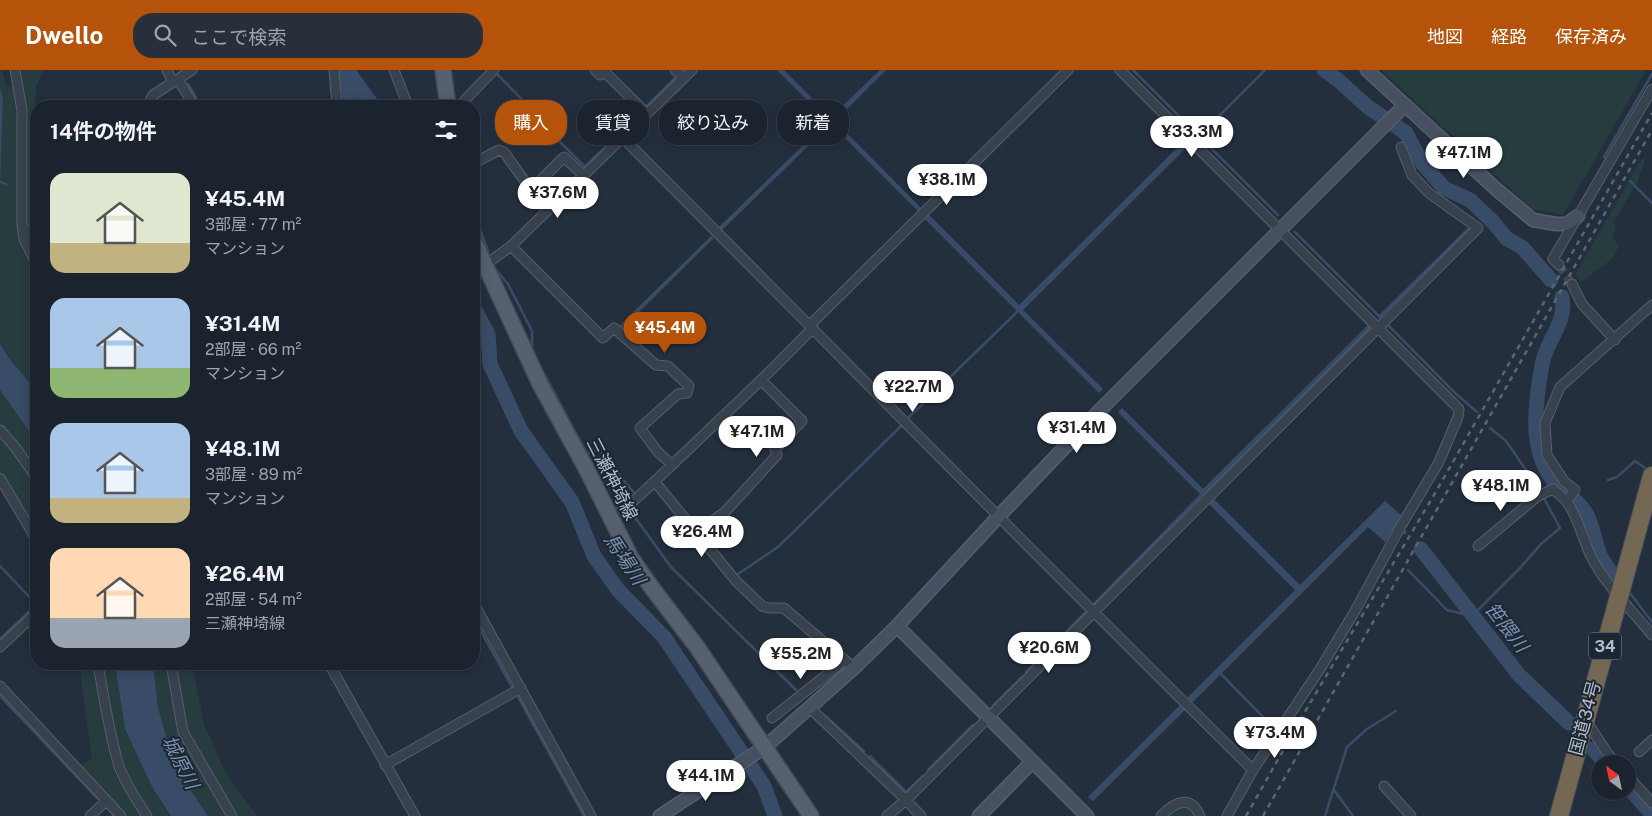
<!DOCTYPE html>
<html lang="ja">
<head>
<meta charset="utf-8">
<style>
  :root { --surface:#1b232e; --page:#282f3a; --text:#f1f3f6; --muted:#a0a4aa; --line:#39404a; --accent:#b45309 }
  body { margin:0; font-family:"Public Sans","Noto Sans JP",sans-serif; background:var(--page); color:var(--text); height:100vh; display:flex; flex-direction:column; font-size:19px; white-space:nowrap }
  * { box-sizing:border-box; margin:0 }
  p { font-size:16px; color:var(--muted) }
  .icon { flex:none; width:28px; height:28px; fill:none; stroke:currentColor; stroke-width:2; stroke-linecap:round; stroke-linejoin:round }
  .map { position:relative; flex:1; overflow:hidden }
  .sheet { position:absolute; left:30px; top:30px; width:450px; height:570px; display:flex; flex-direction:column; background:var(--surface); border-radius:20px; box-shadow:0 2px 12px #0003,0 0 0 1px var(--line) }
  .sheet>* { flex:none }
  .guide { position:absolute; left:495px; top:30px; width:475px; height:45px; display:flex; gap:10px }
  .needle { width:32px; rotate:327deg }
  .buttons { position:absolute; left:1591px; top:685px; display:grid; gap:10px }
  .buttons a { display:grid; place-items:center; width:45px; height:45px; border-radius:50%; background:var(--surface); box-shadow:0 2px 12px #0003,0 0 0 1px var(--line); font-size:25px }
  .price { position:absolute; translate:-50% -42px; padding:0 11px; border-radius:18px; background:#fff; color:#222; font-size:16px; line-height:32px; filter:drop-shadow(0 1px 2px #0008) }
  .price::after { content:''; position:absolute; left:50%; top:30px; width:15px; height:11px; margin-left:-8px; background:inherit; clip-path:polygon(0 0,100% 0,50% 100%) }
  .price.current { background:var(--accent); color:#fff }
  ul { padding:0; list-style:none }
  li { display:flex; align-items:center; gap:15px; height:125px; padding:0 20px }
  li span { display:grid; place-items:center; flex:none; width:140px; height:100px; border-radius:15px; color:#555 }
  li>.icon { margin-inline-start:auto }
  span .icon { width:60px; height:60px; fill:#fffc; stroke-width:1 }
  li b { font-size:21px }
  h2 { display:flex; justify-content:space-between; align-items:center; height:60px; padding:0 20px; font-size:21px }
  .pill { padding:0 18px; border-radius:20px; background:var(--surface); box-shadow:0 2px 12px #0003,0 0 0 1px var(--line); font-size:18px; line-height:45px }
  .pill.current { background:var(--accent); color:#fff }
  header { display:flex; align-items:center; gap:30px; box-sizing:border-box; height:70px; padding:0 25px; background:var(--accent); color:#fff }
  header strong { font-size:24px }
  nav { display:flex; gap:28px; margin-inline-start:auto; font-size:18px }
  .search { width:350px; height:45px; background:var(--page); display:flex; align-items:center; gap:12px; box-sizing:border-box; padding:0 18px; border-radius:20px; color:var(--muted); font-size:19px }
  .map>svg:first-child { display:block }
  .green { fill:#263c3f }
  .water { fill:#394c67 }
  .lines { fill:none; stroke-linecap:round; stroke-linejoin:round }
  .stream { stroke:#394c67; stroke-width:2.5 }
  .river { stroke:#394c67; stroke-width:15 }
  .street-tunnel { stroke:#3a4453; stroke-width:9; stroke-dasharray:9 4.5; stroke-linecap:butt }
  .street-casing { stroke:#565f6c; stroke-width:11 }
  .secondary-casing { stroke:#565f6c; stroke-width:15 }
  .primary-casing { stroke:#414a57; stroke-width:18 }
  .highway-casing { stroke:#434c59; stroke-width:20 }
  .street { stroke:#38414e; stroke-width:9 }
  .secondary { stroke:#465061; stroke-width:12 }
  .primary { stroke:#56606e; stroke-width:15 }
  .highway { stroke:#746855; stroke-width:18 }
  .rail { stroke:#5a6575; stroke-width:2.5; stroke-dasharray:5 5; stroke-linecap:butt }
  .labels { text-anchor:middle; stroke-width:4; stroke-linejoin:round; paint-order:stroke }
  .shield { fill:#1d2633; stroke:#878f9c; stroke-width:1 }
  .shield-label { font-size:16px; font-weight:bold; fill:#b4bcc9 }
  .street-label { font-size:18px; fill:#b4bcc9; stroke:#1d2633 }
  .water-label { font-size:19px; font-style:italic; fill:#7c92b1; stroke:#1d2633 }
</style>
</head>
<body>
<header>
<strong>Dwello</strong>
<div class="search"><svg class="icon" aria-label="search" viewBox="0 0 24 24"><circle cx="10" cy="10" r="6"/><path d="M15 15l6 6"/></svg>ここで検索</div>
<nav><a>地図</a><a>経路</a><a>保存済み</a></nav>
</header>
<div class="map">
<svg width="1652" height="746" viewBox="0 0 1652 746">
  <rect width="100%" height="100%" fill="#242f3e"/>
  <path class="green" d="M0 0H2L7 19 20 8V0H44L36 16 32 128 36 157V320L9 288 0 274V119L3 27 0 18Z
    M1381 0H1646L1563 145 1532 139Z
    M1646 86 1637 113 1614 151 1616 158 1612 166 1619 177 1611 190 1581 212 1575 205 1639 93Z
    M0 320 36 371V466L5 408 0 401Z
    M79 594H115L125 659 152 717 171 746H113L100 729 71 700 92 689Z
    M153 594H192L204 654 225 702 257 746H208L175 697 158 639Z
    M1181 737 1188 739 1194 746H1167L1175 739Z"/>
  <path class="water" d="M777 0H784L831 47 880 0H886L835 51 921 138 918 141 831 54 722 160 719 157 828 51Z
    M0 18 3 27 0 119Z
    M1183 72 1188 76 1023 240 1103 319 1099 323 925 149 929 145 1019 235Z
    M711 166 714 168 622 259 619 256Z
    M1368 255 1371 258 1203 427 1118 342 1122 338 1203 419Z
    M0 274 9 288 36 320V371L0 320Z
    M1214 429 1300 515 1385 431 1402 446 1397 454 1407 462 1405 465 1395 458 1385 472 1368 457 1192 633 1187 628 1295 520 1209 434Z
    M115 594H153L158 638 175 697 208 746H171L152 717 125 659Z
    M1180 635 1185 640 1093 731 1088 727Z"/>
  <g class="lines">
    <path class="stream" d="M1133 0 1278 145
      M498 5 555 63 558 70 585 97 640 43
      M188 14 201 36
      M647 36 676 7
      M1199 66 1265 0
      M1607 90 1604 87 1652 4
      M1630 111 1652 133
      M0 112 6 114
      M476 148 488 181
      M1295 162 1382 249
      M497 201 508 214 532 261V280
      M1380 246 1468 159
      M1386 253 1455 323 1477 342
      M540 296 587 384 598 379 635 424
      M909 347 1017 242
      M1608 410 1617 407 1635 391 1644 397 1648 402
      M629 439 671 497 796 620
      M0 496 36 534
      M1408 500 1447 540 1472 546 1520 498 1541 474 1560 458 1539 419 1506 371 1490 358
      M738 504 778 477 902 355
      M1630 523 1652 552
      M1093 535 1201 425
      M474 549 512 617
      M0 569 36 535
      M1026 602 1086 542
      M1221 604 1276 660
      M0 626 98 729
      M518 627 584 746
      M993 636 1022 607
      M824 645 864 681
      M1280 664 1284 668
      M870 686 906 722 923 706
      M928 700 973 655
      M1334 720 1353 746
      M110 741 114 746
      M1325 746 1347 677 1367 659 1396 641"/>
    <path class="river" d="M347 0 373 36
      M1324 0 1338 10 1368 37 1406 63 1422 93 1444 118 1470 130 1493 152 1507 169 1522 177 1551 210
      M346 1 351 36
      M1562 227C1567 254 1546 270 1542 295 1535 333 1528 381 1555 413 1565 425 1579 430 1587 445 1593 457 1595 472 1600 485 1603 493 1610 500 1615 507
      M474 238 488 264 490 294 521 361 572 432 594 486 618 520 664 567 764 716 775 746
      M1421 479 1519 605 1569 653
      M1593 679 1606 694
      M1628 717 1652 744"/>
    <path class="street-tunnel" d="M1559 195 1572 214"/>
    <g class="street-casing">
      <path id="street" d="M15 0 22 40V154L24 169 36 193
        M167 0 173 12
        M334 0 337 36
        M394 0 408 36
        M595 0 600 5 604 1 647 44
        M675 0 684 8
        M1120 0 1459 339 1458 347 1439 392 1401 456 1355 541 1320 599 1253 700 1227 746
        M178 9 194 36
        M147 36 153 25 192 0
        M459 36 494 0
        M623 68C834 279 1041 492 1253 700
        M474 93 499 80 504 82 531 120 564 87 584 106
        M24 158 36 177
        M511 176 603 268 614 258 656 295 668 296 689 316 687 323 678 324 640 358 657 381 672 395 625 439 611 448
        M1559 195 1553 189 1652 19
        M474 203 511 176 692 0
        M1572 214 1582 234 1615 270
        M810 255 1068 0
        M0 360 15 377 36 407
        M672 395 761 310 813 258
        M0 408 36 469
        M655 412 736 511 762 536 769 538H784L854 598
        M1567 431 1575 420 1564 411 1547 385 1545 353 1560 317 1652 235
        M696 462 725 442 777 385 775 379 802 351 761 310
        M1478 476 1538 426 1553 419C1557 423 1563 427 1567 432 1580 450 1583 473 1594 492 1609 519 1633 541 1652 565
        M474 534 591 746
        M0 577 36 543
        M98 594C104 628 109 663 119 696 125 713 137 731 147 746
        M171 594 183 662 232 746
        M329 594 415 746
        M0 616 121 746
        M810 638 906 730 887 746
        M772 648 845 590
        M1585 649 1608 684 1617 694
        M1639 682 1652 670
        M385 695 521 618
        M1628 706 1652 733
        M1384 716 1411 746
        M90 746 106 731
        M921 746 906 730 1478 158 1429 123 1412 105 1401 77
        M1161 746C1175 732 1190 724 1200 746"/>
    </g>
    <g class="secondary-casing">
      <path id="secondary" d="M1367 0 1496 119 1533 150 1556 154H1566L1578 146
        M897 556 1087 746
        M660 746 765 677 854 598 897 556 998 447 1106 334 1405 35
        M979 746 1032 692"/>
    </g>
    <g class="primary-casing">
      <path id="primary" d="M443 0 448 36
        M474 171 540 314 587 400 631 488 652 518 697 577 811 746"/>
    </g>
    <g class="highway-casing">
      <path id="highway" d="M1559 746 1652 406"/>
    </g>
    <use href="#street" class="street"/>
    <use href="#secondary" class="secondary"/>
    <use href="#primary" class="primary"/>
    <use href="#highway" class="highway"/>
    <path class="rail" d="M1246 746 1310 633 1434 425 1652 43
      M1263 746 1652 60"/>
  </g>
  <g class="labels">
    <rect class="shield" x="1589" y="562.5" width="32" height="27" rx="4"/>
    <g class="shield-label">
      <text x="1605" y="582">34</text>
    </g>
    <g class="street-label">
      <text transform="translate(612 409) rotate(63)" y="6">三瀬神埼線</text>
      <text transform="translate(1585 648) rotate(-75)" y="6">国道34号</text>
    </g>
    <g class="water-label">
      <text transform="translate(625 489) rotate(56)" y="7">馬場川</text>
      <text transform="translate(1507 557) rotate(52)" y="7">笹隈川</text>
      <text transform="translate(181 692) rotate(63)" y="7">城原川</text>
    </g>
  </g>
</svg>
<div class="buttons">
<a><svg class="needle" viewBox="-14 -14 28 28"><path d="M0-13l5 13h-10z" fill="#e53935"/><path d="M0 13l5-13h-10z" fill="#a0a4aa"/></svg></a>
</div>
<b class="price" style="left:1192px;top:88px">¥33.3M</b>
<b class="price" style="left:1464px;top:109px">¥47.1M</b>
<b class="price" style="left:947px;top:136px">¥38.1M</b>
<b class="price" style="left:558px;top:149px">¥37.6M</b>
<b class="price current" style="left:665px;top:284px">¥45.4M</b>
<b class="price" style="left:913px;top:343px">¥22.7M</b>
<b class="price" style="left:1077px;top:384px">¥31.4M</b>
<b class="price" style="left:757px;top:388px">¥47.1M</b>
<b class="price" style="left:1501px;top:442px">¥48.1M</b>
<b class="price" style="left:702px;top:488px">¥26.4M</b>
<b class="price" style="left:1049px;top:604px">¥20.6M</b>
<b class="price" style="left:801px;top:610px">¥55.2M</b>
<b class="price" style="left:1275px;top:689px">¥73.4M</b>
<b class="price" style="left:706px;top:732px">¥44.1M</b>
<div class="guide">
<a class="pill current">購入</a>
<a class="pill">賃貸</a>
<a class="pill">絞り込み</a>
<a class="pill">新着</a>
</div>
<section class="sheet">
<h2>14件の物件<svg class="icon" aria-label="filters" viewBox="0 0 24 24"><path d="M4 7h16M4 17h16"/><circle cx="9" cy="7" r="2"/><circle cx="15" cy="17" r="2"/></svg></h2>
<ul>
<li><span style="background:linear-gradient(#dfe7d0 70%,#c2b280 0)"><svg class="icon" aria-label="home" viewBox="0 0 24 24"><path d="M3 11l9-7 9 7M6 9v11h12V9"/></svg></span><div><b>¥45.4M</b><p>3部屋 · 77 m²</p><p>マンション</p></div></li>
<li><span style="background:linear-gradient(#a9c7e8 70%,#8fb573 0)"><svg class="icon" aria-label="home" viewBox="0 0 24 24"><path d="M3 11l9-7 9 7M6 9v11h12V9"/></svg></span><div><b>¥31.4M</b><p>2部屋 · 66 m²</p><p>マンション</p></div></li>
<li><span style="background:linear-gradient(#a9c7e8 75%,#c2b280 0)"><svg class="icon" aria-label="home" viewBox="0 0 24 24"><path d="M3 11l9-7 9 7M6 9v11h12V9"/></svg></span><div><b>¥48.1M</b><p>3部屋 · 89 m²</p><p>マンション</p></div></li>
<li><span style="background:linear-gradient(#ffd9b3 70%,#9aa5b1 0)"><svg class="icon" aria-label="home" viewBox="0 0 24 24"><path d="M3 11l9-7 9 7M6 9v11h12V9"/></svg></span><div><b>¥26.4M</b><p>2部屋 · 54 m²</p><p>三瀬神埼線</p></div></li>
</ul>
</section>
</div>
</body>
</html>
